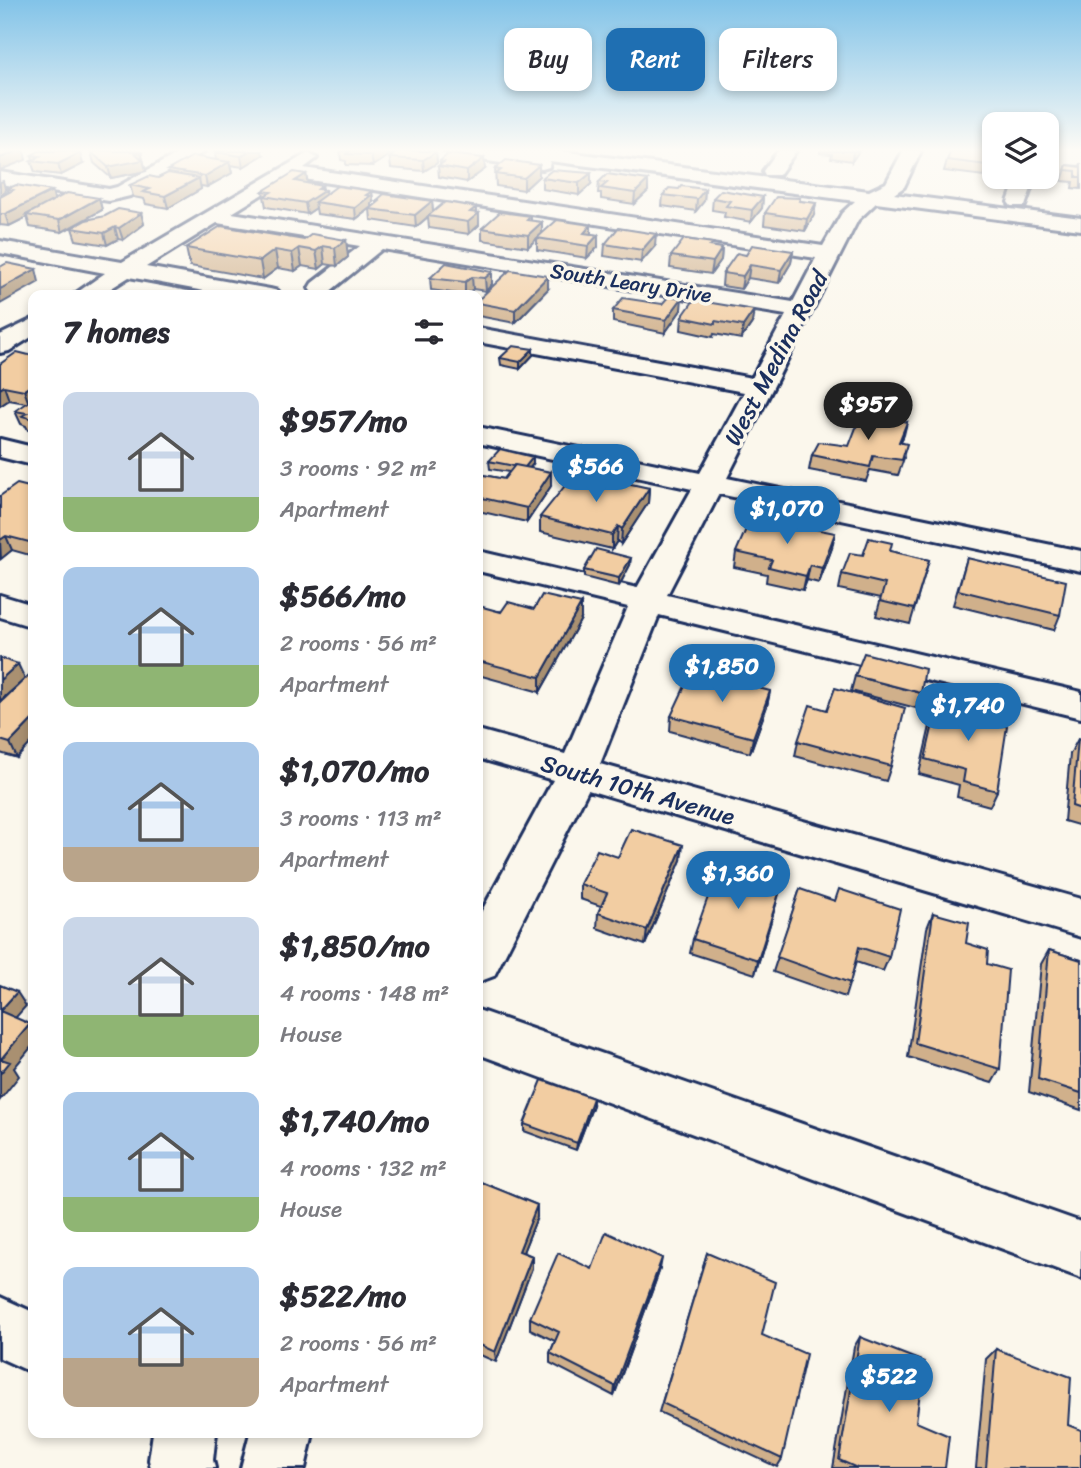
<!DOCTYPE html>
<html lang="en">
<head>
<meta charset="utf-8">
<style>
  :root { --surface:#fff; --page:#f2f2f3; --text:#2b2b33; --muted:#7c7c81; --accent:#1f6fb2 }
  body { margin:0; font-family:Sriracha,sans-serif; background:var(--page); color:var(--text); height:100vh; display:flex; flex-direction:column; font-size:26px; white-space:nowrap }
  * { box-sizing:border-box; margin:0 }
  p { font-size:23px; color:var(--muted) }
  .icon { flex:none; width:38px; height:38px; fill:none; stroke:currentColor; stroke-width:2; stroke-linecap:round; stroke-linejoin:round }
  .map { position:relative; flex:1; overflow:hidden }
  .side { position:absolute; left:28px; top:290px; width:455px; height:1148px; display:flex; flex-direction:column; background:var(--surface); border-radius:14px; box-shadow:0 4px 10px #0003 }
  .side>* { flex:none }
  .banner { position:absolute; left:504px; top:28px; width:471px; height:63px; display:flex; gap:14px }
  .fabs { position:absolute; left:982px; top:112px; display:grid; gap:14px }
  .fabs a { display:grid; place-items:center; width:77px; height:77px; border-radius:14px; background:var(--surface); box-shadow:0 4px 10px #0003; font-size:35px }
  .price { position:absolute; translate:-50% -60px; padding:0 16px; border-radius:24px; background:var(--accent); color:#fff; font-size:23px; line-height:46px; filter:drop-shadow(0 2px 4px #0008) }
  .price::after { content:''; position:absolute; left:50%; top:42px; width:21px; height:16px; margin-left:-10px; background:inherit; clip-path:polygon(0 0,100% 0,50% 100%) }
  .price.selected { background:#222; color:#fff }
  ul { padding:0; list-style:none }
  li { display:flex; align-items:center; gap:21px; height:175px; padding:0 35px }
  li span { display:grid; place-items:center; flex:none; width:196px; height:140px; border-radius:14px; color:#555 }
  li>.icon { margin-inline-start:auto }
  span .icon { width:84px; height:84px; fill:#fffc; stroke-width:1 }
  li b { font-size:30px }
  h2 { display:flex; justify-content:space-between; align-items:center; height:84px; padding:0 35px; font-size:30px }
  .tag { padding:0 24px; border-radius:14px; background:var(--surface); box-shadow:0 4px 10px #0003; font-size:24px; line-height:63px }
  .tag.selected { background:var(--accent); color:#fff }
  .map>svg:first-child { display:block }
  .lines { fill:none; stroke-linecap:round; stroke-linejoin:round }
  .minor-casing { stroke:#1b2f5e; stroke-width:6 }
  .minor { fill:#fbf7ec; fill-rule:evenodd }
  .wall { fill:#d0b08b; stroke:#1b2f5e; stroke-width:2 }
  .shaded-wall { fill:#a99071; stroke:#1b2f5e; stroke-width:2 }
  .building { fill:#f2cda2; stroke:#1b2f5e; stroke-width:2 }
  .labels { text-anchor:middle; stroke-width:7; stroke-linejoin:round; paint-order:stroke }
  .far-street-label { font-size:21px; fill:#1b2f5e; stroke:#fbf7ec }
  .street-label { font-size:24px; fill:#1b2f5e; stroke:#fbf7ec }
</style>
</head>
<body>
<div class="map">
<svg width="1081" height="1468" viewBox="0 0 1081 1468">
  <rect width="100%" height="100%" fill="#fbf7ec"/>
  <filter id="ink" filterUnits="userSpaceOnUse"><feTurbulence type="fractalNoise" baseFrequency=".0143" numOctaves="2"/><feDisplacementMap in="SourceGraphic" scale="14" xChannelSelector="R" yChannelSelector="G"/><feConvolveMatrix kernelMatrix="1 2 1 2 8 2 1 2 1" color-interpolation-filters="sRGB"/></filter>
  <g filter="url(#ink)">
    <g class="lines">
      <g class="minor-casing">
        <path id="minor" d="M182 151H205L130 196 109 201 0 184V172L109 189 117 187Z
          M445 151H560L869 191 886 183 903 151H921L904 187 894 194 1081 218V230L876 203 858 220 727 478 1081 551V571L719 494 667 595 1081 692V718L659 615 600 764 1081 899V937L588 790 494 976 478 982V918L553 780 478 758V730L565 754 628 607 478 571V551L637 588 692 489 478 443V427L700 473 744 392 478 342V328L752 378 786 315 382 249 328 293H312L309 288 312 283 360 246 217 223 146 267 270 289 278 291 281 296H231L129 277 99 296H72L105 273 0 253V241L122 262 308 153 317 158 304 168 823 246 842 213 855 201 550 161 549 167 542 169 454 156ZM290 177 816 258 793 302 232 213Z
          M778 151H796L779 175H765L763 171Z
          M1017 177H1035L1025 206H1011L1008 202Z
          M33 319V336L9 351 0 353V335Z
          M0 439 33 447V465L0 457Z
          M0 595 33 605V627L0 617Z
          M478 1010 1081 1222V1278L478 1054Z
          M0 1297 33 1312V1373L0 1358Z
          M153 1433H216L213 1460 215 1468H151L149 1460Z
          M250 1433H313L305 1468H241Z"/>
      </g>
      <use href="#minor" class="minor"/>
    </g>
    <path class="wall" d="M340 151H387V157L373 166 346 165V161L341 160Z
      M820 151H859L852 161 831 158 832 154 820 153Z
      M993 151 984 176 944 171 947 160Z
      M91 152H141L146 171 111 178 94 163Z
      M215 152 263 155 243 167 230 165 232 173 207 187 201 186V189L168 208 146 204 144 199 133 197 130 185 158 178 169 173 168 170 216 160Z
      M436 152 437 163 424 171 391 168 389 154Z
      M32 155 83 164 61 175 35 172 31 161 33 160Z
      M440 161 485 169 467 182 439 177 438 166 440 165Z
      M1081 163V189L1072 188 1073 182 1062 181 1067 165 1080 166Z
      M495 169 539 176 524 190 496 186Z
      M306 174 308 183 322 186 323 189 326 194 372 191 373 202 371 203V207L376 204V201H432L433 212 479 213V225L469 234 429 228 428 217 416 227 371 220 370 209 356 219 317 214 316 208 307 214 266 207 263 191Z
      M542 178 591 184 579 195 542 189Z
      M648 180V191L634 204 601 199V193H598L599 182Z
      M7 189 52 191 55 200 99 198 102 210 62 232 30 227 27 217 9 226 0 225V197L9 193Z
      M679 189H705L704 201 696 211 662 206 663 195Z
      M763 197 762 208 751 222 724 217 725 212 712 210 713 198Z
      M800 201 816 203 814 215 805 231 764 225 765 213Z
      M141 213 144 224 123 240 118 239 107 245 76 240 72 228Z
      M531 216V221L542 234 591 225V234L598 235V247L587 258 537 250V238L528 247 482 240V228Z
      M304 240H346L348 257 337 266 325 264 319 269 302 266 295 271 278 268 263 279 190 266 186 248Z
      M605 244 655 246 641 262 604 256Z
      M712 247 722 248 721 260 711 274 670 268 671 256Z
      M793 251 791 263 779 283 748 278 741 289 722 286 723 273 746 255Z
      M492 272V284L486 291 473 289 465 295 431 290 430 278Z
      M548 289 515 323 478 316V300Z
      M613 310H681L665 333 613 322Z
      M682 317 752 323 741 339 714 334 713 337 681 330Z
      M533 349V355L520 369 501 365 500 358Z
      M33 356V431L28 430 26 426 21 424 15 411 26 403 9 400 0 406V364Z
      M907 422 901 442 904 458 898 475 870 470 866 481 809 470 812 455 849 446Z
      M489 461 533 464 530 468 551 486 527 522 478 511V474L504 479 509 472 490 469Z
      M586 480 649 488 648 503 621 544 617 541 612 549 540 532V517Z
      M33 488V556L12 550 0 559V496Z
      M832 548 819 583 807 580 803 590 766 582 767 574 734 567 736 552Z
      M890 551 929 560 910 624 876 616 881 598 839 589 842 574 863 555Z
      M967 558 1060 615 1054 630 953 605Z
      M630 565 619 586 584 577V570Z
      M478 609 581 619 540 692 478 675Z
      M855 676 921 693 916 708 851 691Z
      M770 691 767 706 750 753 670 731 671 716Z
      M939 698 997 791 990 806 957 797 959 785 919 774 933 713Z
      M0 703 17 758 0 753Z
      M827 710 891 766 886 781 795 756 798 741Z
      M1078 739 1081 740V826L1064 821 1070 754Z
      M618 857 681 860 645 945 597 928 598 913 601 906 580 899V884Z
      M752 878 777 901 755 974 690 953 693 939Z
      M800 889 889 957 883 971 856 962 845 997 773 972Z
      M933 913 987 964 1000 1069 992 1083 908 1057 927 928Z
      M1049 950 1081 960V1110L1029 1092 1041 964Z
      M593 1105 576 1150 524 1131V1124Z
      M478 1181 537 1205V1217L523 1252 532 1256V1268L496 1362 478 1354Z
      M707 1253 762 1335 782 1459 777 1467 659 1412Z
      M592 1269H660L614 1396 550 1363V1353L555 1341 530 1329V1318Z
      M860 1337 916 1422 945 1468H833L854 1347Z
      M996 1349 1081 1468H976L986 1359Z"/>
    <path class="shaded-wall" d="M18 151H24L26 160 0 170V158Z
      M249 151H262L263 155 243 167 241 156Z
      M378 151H387V157L373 166 371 155Z
      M853 151H859L852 161Z
      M141 152 146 171 111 178 108 167 135 153Z
      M436 152 437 163 424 171 423 160Z
      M80 153 83 164 61 175 58 164Z
      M484 158 485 169 467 182V171Z
      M229 162 232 173 207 187 205 176Z
      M539 165V176L524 190V178Z
      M591 173V184L579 195V183Z
      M306 174 308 186 295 181Z
      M199 178 201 189 168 208 165 196Z
      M648 180V191L634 204 635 193Z
      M3 181 6 192 0 195V182Z
      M322 186 323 191 325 190 327 201 315 202 316 208 307 214 305 203 318 189Z
      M705 189 704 201 696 211 697 199Z
      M52 191 55 202 26 215 27 217 9 226 5 214Z
      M372 191 373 202 371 203V207L356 219 355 208 366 195Z
      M763 197 762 208 751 222 752 210Z
      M99 198 102 210 62 232 59 220Z
      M432 201 433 212 416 227 415 215Z
      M816 203 814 215 805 231 807 219Z
      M476 207V215L479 213V225L469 234 468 222 470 212Z
      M141 213 144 224 123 240 119 228Z
      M542 222V234L528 247V235Z
      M591 225V237L584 233Z
      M115 227 118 239 107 245 104 233Z
      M656 234 655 246 641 262 642 250Z
      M598 235V247L587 258 588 246Z
      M346 240 348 257 337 266 335 248Z
      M323 246 325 264 319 269 316 251Z
      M299 248 302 266 295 271 292 253Z
      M722 248 721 260 711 274 713 262Z
      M275 250 278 268 263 279 260 261Z
      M793 251 791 263 779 283 781 270Z
      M750 265 748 278 741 289 743 276Z
      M36 269 39 282 0 304V289Z
      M492 272V284L486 291 485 278Z
      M548 276V289L515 323V310Z
      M472 277 473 289 465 295V282Z
      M682 298 681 310 665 333 666 320Z
      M754 310 752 323 741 339 743 326Z
      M533 349V355L520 369V362Z
      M33 384V401L29 404 24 390Z
      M4 386 9 400 0 406V389Z
      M907 422 904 435 895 456 899 442Z
      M533 457V464L524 475V468Z
      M551 472V486L527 522V508Z
      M649 488 648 503 621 544 622 529Z
      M618 526 617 541 612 549V535Z
      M835 533 832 548 819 583 822 568Z
      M6 536 12 550 1 559 0 540Z
      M631 558 630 565 619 586V578Z
      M810 565 807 580 803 590 806 576Z
      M581 604V619L540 692V677Z
      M18 664 25 679 0 701V680Z
      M770 691 767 706 750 753 753 738Z
      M33 719V741L17 758 10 743Z
      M683 845 681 860 645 945 647 930Z
      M781 887 777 901 755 974 758 960Z
      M17 992 26 1006 9 1025 0 1011Z
      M30 1024 33 1029V1045L14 1068 19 1076 0 1100V1074L1 1059Z
      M593 1098V1105L576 1150 577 1143Z
      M537 1205V1217L519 1262V1251Z
      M532 1256V1268L496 1362 495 1352Z
      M662 1258 660 1269 614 1396 615 1386Z"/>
    <path class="building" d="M0 151H18L0 158Z
      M39 151H70L80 153 58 164 31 161 40 156 32 155Z
      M95 151H139L141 152 135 153 143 160 108 167 91 152Z
      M217 151H249L241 156 215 152Z
      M351 151H378L371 155 345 154Z
      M393 151H432L436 152 423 160 390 158 394 154H389Z
      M951 151H992L987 165 947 160Z
      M448 154 484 158 467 171 438 166 444 162 440 161Z
      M193 156 229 162 205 176 168 170Z
      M506 160 539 165 524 178 496 174 501 170 495 169Z
      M1067 165 1081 167V177H1076V171L1065 170Z
      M552 170 591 173 579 183 542 178Z
      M294 172 306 174 295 181 322 186 318 189 325 190 305 203 264 196 271 192 263 191Z
      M168 173 199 178 165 196 143 192 150 189 130 185 149 176 158 178Z
      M607 174 648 180 635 193 601 188 607 183 599 182Z
      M16 185 52 191 5 214H0V197L13 190 7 189Z
      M337 186 372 191 366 195 370 196 355 208 315 202Z
      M681 186 705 189 697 199 663 195 669 188 679 189Z
      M721 190 763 197 752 210 726 206 730 201 713 198Z
      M67 193 99 198 59 220 26 215Z
      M384 194 432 201 415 215 370 209 380 201H376Z
      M776 197 800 198 799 201 816 203 807 219 765 213Z
      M445 202 476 207 470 212 479 213 468 222 428 216Z
      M118 209 141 213 119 228 115 227 104 233 72 228 86 220 105 216Z
      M500 212 531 216 527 220 542 222 528 235 482 228Z
      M557 220 591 225 584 233 598 235 588 246 537 238Z
      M221 226 304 240 312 234 346 240 335 248 323 246 316 251 299 248 292 253 275 250 260 261 186 248Z
      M618 228 656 234 642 250 605 244Z
      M684 239 713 243 710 246 722 248 713 262 671 256Z
      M752 245 793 251 781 270 750 265 743 276 723 273 737 253 746 255Z
      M7 263 36 269 0 289V267Z
      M446 263 492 272 485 278 472 277 465 282 430 278Z
      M510 270 548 276 515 310 478 303V300Z
      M162 293 177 296H158Z
      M669 296 682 298 666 320 613 310 623 298 662 304Z
      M694 300 754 310 743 326 715 321V324L682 317Z
      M513 346 533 349 520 362 500 358Z
      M17 352 33 356V384L24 390 4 386 0 389V364Z
      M33 399V419L22 416 27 413 15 411Z
      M862 412 907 422 899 442 907 444 902 460 873 456 870 467 812 455 819 442 849 446Z
      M500 449 533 457 525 467 515 465 514 466 489 461Z
      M515 465 551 472 527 508 478 497V474L504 479Z
      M590 475 649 488 622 529 618 526 612 535 540 517 572 477 586 480Z
      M17 484 33 488V543L6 536 0 540V496Z
      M750 520 774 525 776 521 835 533 822 568 810 565 806 576 769 567 772 560 736 552Z
      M869 538 892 543 890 551 929 560 914 609 880 601 885 584 842 574 850 553 863 555Z
      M596 549 631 558 619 578 584 570Z
      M967 558 1066 581 1060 615 958 590Z
      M542 595 581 604 540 677 478 661V609L479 606 501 612 508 602 534 609Z
      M864 653 925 669 921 693 855 676Z
      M0 658 18 664 0 680Z
      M33 671V719L10 743 0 740V703Z
      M692 671 770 691 753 738 671 716Z
      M835 688 905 708 891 766 798 741 810 705 827 710Z
      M939 698 991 712 989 724 1007 726 997 791 963 782 965 770 925 759Z
      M1078 739 1081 740V809L1072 806Z
      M631 829 683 845 647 930 598 913 607 893 580 884 597 850 618 857Z
      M722 858 754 868 750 877 781 887 758 960 693 939Z
      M800 889 835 901 839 889 900 909 889 957 859 947 850 983 777 957Z
      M933 913 969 923 966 943 988 950 987 964 1008 970 1000 1069 915 1043Z
      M1049 950 1081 960V1093L1038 1079Z
      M0 985 17 992 0 1011Z
      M0 1011 30 1024 1 1059 10 1062 0 1074Z
      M542 1080 593 1098 577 1143 524 1124Z
      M478 1181 537 1205 519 1251 532 1256 495 1352 478 1344Z
      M606 1232 662 1258 615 1386 550 1353 559 1332 530 1318 558 1253 592 1269Z
      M707 1253 775 1282 762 1335 806 1354 782 1459 662 1403Z
      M860 1337 924 1362 916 1422 949 1436 945 1468H857L839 1460Z
      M996 1349 1071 1377 1068 1425 1081 1430V1468H986Z"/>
  </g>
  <linearGradient id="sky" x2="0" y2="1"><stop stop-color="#82c3e8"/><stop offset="0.42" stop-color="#fdfbf6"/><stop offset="1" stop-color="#fdfbf6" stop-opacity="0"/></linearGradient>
  <rect width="1081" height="357" fill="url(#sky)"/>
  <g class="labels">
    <g class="far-street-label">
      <text transform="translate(631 283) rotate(9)" y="7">South Leary Drive</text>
    </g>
    <g class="street-label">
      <text transform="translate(776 358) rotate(-62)" y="8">West Medina Road</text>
      <text transform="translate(638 790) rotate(16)" y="8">South 10th Avenue</text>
    </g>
  </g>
</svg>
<div class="fabs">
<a><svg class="icon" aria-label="layers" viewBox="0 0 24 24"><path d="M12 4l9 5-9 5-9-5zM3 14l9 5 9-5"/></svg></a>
</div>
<b class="price selected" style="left:868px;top:442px">$957</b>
<b class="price" style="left:596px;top:504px">$566</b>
<b class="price" style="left:787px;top:546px">$1,070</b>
<b class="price" style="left:722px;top:704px">$1,850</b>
<b class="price" style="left:968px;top:743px">$1,740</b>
<b class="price" style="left:738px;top:911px">$1,360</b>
<b class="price" style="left:889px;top:1414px">$522</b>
<div class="banner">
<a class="tag">Buy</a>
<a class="tag selected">Rent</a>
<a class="tag">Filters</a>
</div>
<section class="side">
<h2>7 homes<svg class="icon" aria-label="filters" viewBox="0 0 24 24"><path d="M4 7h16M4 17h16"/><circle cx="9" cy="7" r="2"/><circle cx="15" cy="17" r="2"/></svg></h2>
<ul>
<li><span style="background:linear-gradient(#c9d6e8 75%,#8fb573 0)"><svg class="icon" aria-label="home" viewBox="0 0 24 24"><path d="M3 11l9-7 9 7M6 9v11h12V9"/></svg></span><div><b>$957/mo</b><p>3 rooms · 92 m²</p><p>Apartment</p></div></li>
<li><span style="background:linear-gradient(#a9c7e8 70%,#8fb573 0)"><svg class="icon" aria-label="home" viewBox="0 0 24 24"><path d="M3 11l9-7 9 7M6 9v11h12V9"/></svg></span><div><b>$566/mo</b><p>2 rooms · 56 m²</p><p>Apartment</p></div></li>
<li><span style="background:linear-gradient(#a9c7e8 75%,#b9a48a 0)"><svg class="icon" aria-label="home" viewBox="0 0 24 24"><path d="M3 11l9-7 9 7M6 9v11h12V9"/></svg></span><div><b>$1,070/mo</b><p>3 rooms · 113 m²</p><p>Apartment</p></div></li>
<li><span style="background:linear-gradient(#c9d6e8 70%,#8fb573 0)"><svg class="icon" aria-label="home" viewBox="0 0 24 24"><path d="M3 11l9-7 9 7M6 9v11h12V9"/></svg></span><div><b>$1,850/mo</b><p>4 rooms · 148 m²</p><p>House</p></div></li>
<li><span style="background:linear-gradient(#a9c7e8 75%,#8fb573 0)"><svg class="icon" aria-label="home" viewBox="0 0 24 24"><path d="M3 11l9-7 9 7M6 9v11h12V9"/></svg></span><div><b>$1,740/mo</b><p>4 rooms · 132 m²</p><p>House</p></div></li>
<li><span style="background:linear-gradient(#a9c7e8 65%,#b9a48a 0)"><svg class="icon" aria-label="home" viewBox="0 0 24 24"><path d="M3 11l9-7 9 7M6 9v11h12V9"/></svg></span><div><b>$522/mo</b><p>2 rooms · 56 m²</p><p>Apartment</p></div></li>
</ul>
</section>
</div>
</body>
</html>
